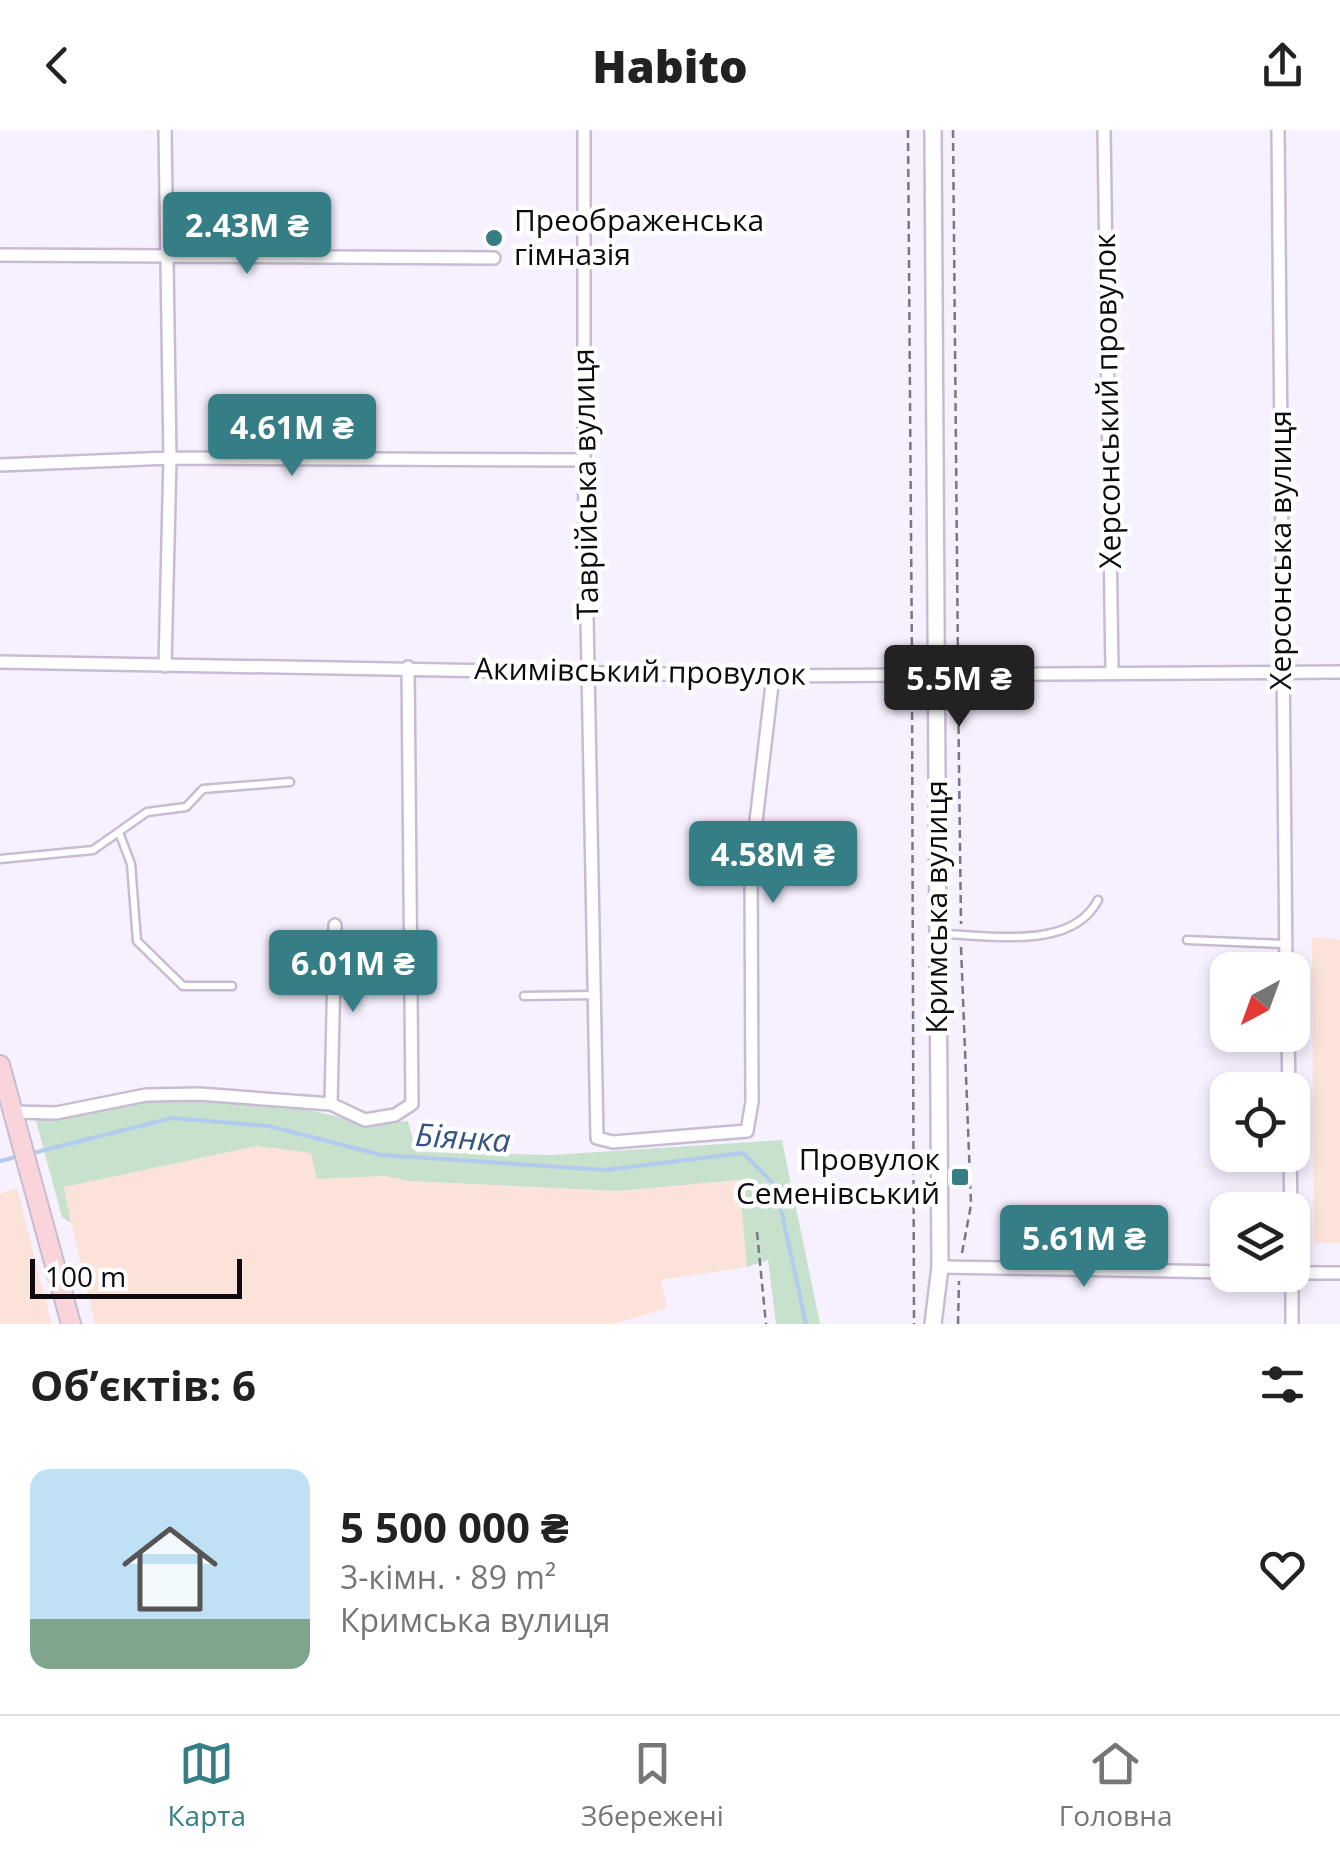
<!DOCTYPE html>
<html lang="uk">
<head>
<meta charset="utf-8">
<style>
  :root { --surface:#fff; --page:#f6f6f6; --text:#222; --muted:#767676; --line:#e0e0e0; --accent:#367e86 }
  body { margin:0; font-family:"Open Sans",sans-serif; background:var(--page); color:var(--text); height:100vh; display:flex; flex-direction:column; font-size:38px; white-space:nowrap }
  * { box-sizing:border-box; margin:0 }
  p { font-size:32px; color:var(--muted) }
  .icon { flex:none; width:55px; height:55px; fill:none; stroke:currentColor; stroke-width:2; stroke-linecap:round; stroke-linejoin:round }
  .map { position:relative; height:1194px; overflow:hidden }
  .side { display:flex; flex-direction:column; background:var(--surface); flex:1 }
  .side>* { flex:none }
  .needle { width:65px; rotate:221deg }
  .tools { position:absolute; left:1210px; top:822px; display:grid; gap:20px }
  .tools a { display:grid; place-items:center; width:100px; height:100px; border-radius:20px; background:var(--surface); box-shadow:0 5px 15px #0003; font-size:50px }
  .scale { position:absolute; left:30px; bottom:25px; width:212px; box-sizing:border-box; padding-left:10px; border:5px solid #0e0a12; border-top:0; font-size:28px; line-height:35px; white-space:nowrap; color:#0e0a12; -webkit-text-stroke:8px #fff; paint-order:stroke }
  .price { position:absolute; translate:-50% -85px; padding:0 22px; border-radius:10px; background:var(--accent); color:#fff; font-size:32px; line-height:65px; filter:drop-shadow(0 2px 5px #0008) }
  .price::after { content:''; position:absolute; left:50%; top:60px; width:30px; height:22px; margin-left:-15px; background:inherit; clip-path:polygon(0 0,100% 0,50% 100%) }
  .price.selected { background:#222; color:#fff }
  ul { padding:0; list-style:none }
  li { display:flex; align-items:center; gap:30px; height:250px; padding:0 30px }
  li span { display:grid; place-items:center; flex:none; width:280px; height:200px; border-radius:20px; color:#555 }
  li>.icon { margin-inline-start:auto }
  span .icon { width:120px; height:120px; fill:#fffc; stroke-width:1 }
  li b { font-size:42px }
  h2 { display:flex; justify-content:space-between; align-items:center; height:120px; padding:0 30px; font-size:42px }
  header { display:flex; justify-content:space-between; align-items:center; height:130px; padding:0 30px; background:var(--surface); font-size:45px; font-weight:800 }
  .menu { display:flex; justify-content:space-around; align-items:center; height:140px; border-top:2px solid var(--line); background:var(--surface); font-size:28px; color:var(--muted) }
  .menu a { display:grid; justify-items:center; gap:5px }
  .menu .selected { color:var(--accent) }
  .map>svg:first-child { display:block }
  .industrial { fill:#fce3da }
  .green { fill:#c7e1cc }
  .lines { fill:none; stroke-linecap:round; stroke-linejoin:round }
  .stream { stroke:#b3cbef; stroke-width:4 }
  .service-casing { stroke:#c8bcd4; stroke-width:11 }
  .minor-casing { stroke:#c8bcd4; stroke-width:16 }
  .tertiary-casing { stroke:#c8bcd4; stroke-width:20 }
  .secondary-casing { stroke:#c8bcd4; stroke-width:22 }
  .path { stroke:#7b7681; stroke-width:2.5; stroke-dasharray:8 5; stroke-linecap:butt }
  .service { stroke:#fff; stroke-width:6 }
  .minor { stroke:#fff; stroke-width:11 }
  .tertiary { stroke:#fff; stroke-width:15 }
  .secondary { stroke:#f9d4da; stroke-width:18 }
  .poi-dot { fill:#367e86; stroke:#fff; stroke-width:4 }
  .labels { text-anchor:middle; stroke-width:9; stroke-linejoin:round; paint-order:stroke }
  .poi-label { font-size:30px; fill:#0e0a12; stroke:#fff; text-anchor:start }
  .street-label { font-size:30px; fill:#0e0a12; stroke:#fff }
  .water-label { font-size:32px; font-style:italic; fill:#345483; stroke:#fff }
</style>
</head>
<body>
<header><svg class="icon" aria-label="back" viewBox="0 0 24 24"><path d="M15 5l-7 7 7 7"/></svg>Habito<svg class="icon" aria-label="share" viewBox="0 0 24 24"><path d="M12 15V3M7 8l5-5 5 5M5 13v7h14v-7"/></svg></header>
<div class="map">
<svg width="1340" height="1194" viewBox="0 0 1340 1194">
  <rect width="100%" height="100%" fill="#f7f0ff"/>
  <path class="industrial" d="M1312 807 1340 810V1113H1314Z
    M257 1016 311 1023 318 1049 385 1046 410 1051 617 1061 740 1050 747 1137 661 1150 667 1178 614 1194H95L63 1057Z
    M17 1058 44 1165 52 1194H0V1064Z"/>
  <path class="green" d="M145 970H266L370 994 408 991 416 1022 552 1025 782 1010 820 1194H776L768 1130 747 1137 739 1050 617 1061 410 1051 385 1046 317 1049 311 1023 257 1016 64 1057 71 1093 62 1087 35 987Z"/>
  <g class="lines">
    <path class="stream" d="M29 1024 172 988 269 996 381 1025 606 1040 743 1023 776 1056 806 1194
      M0 1031 20 1026"/>
    <g class="service-casing">
      <path id="service" d="M120 705 131 734 137 811 183 856H232
        M0 729 93 720 147 682 186 677 203 659 290 652
        M937 804C989 804 1071 822 1098 770
        M1187 810 1284 814
        M524 866 593 865"/>
    </g>
    <g class="minor-casing">
      <path id="minor" d="M165 0 170 328 165 536
        M584 0V330L597 1008 613 1012 747 1001 752 972 751 734 773 546
        M1104 0 1112 541
        M1278 0 1286 840
        M0 125 494 128
        M0 335 170 328 584 330
        M0 532 773 546 1340 542
        M1288 905 1289 960
        M331 974 335 795
        M13 982 56 983 146 965 199 964 331 974 365 990 395 985 412 974 408 537
        M1290 1025 1291 1080
        M940 1137 1228 1142
        M1292 1143H1340
        M1292 1194V1134"/>
    </g>
    <g class="tertiary-casing">
      <path id="tertiary" d="M933 1194 940 1137 933 0"/>
    </g>
    <g class="secondary-casing">
      <path id="secondary" d="M0 935 71 1194"/>
    </g>
    <path class="path" d="M908 0 912 533
      M953 0 958 534
      M912 556 914 1194
      M958 557 961 794
      M961 817 971 1075 962 1123
      M757 1102 766 1194
      M958 1194 959 1151"/>
    <use href="#service" class="service"/>
    <use href="#minor" class="minor"/>
    <use href="#tertiary" class="tertiary"/>
    <use href="#secondary" class="secondary"/>
  </g>
  <g class="poi-dot">
    <circle cx="494" cy="108" r="10"/>
    <rect x="950" y="1037" width="20" height="20" rx="5"/>
  </g>
  <g class="labels">
    <g class="poi-label">
      <text x="514" y="101">Преображенська<tspan x="514" dy="34">гімназія</tspan></text>
      <text x="940" y="1040" text-anchor="end">Провулок<tspan x="940" dy="34">Семенівський</tspan></text>
    </g>
    <g class="street-label">
      <text transform="translate(1108 271) rotate(-91)" y="10">Херсонський провулок</text>
      <text transform="translate(586 354) rotate(-91)" y="10">Таврійська вулиця</text>
      <text transform="translate(1281 420) rotate(-90)" y="10">Херсонська вулиця</text>
      <text transform="translate(640 542) rotate(1)" y="10">Акимівський провулок</text>
      <text transform="translate(937 777) rotate(-90)" y="10">Кримська вулиця</text>
    </g>
    <g class="water-label">
      <text transform="translate(463 1008) rotate(4)" y="11">Біянка</text>
    </g>
  </g>
</svg>
<div class="tools">
<a><svg class="needle" viewBox="-14 -14 28 28"><path d="M0-13l5 13h-10z" fill="#e53935"/><path d="M0 13l5-13h-10z" fill="#767676"/></svg></a>
<a><svg class="icon" aria-label="locate" viewBox="0 0 24 24"><circle cx="12" cy="12" r="6"/><path d="M12 2v4M12 18v4M2 12h4M18 12h4"/></svg></a>
<a><svg class="icon" aria-label="layers" viewBox="0 0 24 24"><path d="M12 4l9 5-9 5-9-5zM3 14l9 5 9-5"/></svg></a>
</div>
<div class="scale">100 m</div>
<b class="price" style="left:247px;top:147px">2.43M ₴</b>
<b class="price" style="left:292px;top:349px">4.61M ₴</b>
<b class="price selected" style="left:959px;top:600px">5.5M ₴</b>
<b class="price" style="left:773px;top:776px">4.58M ₴</b>
<b class="price" style="left:353px;top:885px">6.01M ₴</b>
<b class="price" style="left:1084px;top:1160px">5.61M ₴</b>
</div>
<section class="side">
<h2>Об’єктів: 6<svg class="icon" aria-label="filters" viewBox="0 0 24 24"><path d="M4 7h16M4 17h16"/><circle cx="9" cy="7" r="2"/><circle cx="15" cy="17" r="2"/></svg></h2>
<ul>
<li><span style="background:linear-gradient(#bfe0f5 75%,#7fa58c 0)"><svg class="icon" aria-label="home" viewBox="0 0 24 24"><path d="M3 11l9-7 9 7M6 9v11h12V9"/></svg></span><div><b>5 500 000 ₴</b><p>3-кімн. · 89 m²</p><p>Кримська вулиця</p></div><svg class="icon" aria-label="heart" viewBox="0 0 24 24"><path d="M12 20l-8-8c-3-5 5-10 8-4 3-6 11-1 8 4z"/></svg></li>
</ul>
</section>
<nav class="menu">
<a class="selected"><svg class="icon" aria-label="map" viewBox="0 0 24 24"><path d="M3 6l6-2 6 2 6-2v14l-6 2-6-2-6 2zM9 4v14M15 6v14"/></svg>Карта</a>
<a><svg class="icon" aria-label="saved" viewBox="0 0 24 24"><path d="M7 4h10v16l-5-4-5 4z"/></svg>Збережені</a>
<a><svg class="icon" aria-label="home" viewBox="0 0 24 24"><path d="M3 11l9-7 9 7M6 9v11h12V9"/></svg>Головна</a>
</nav>
</body>
</html>
